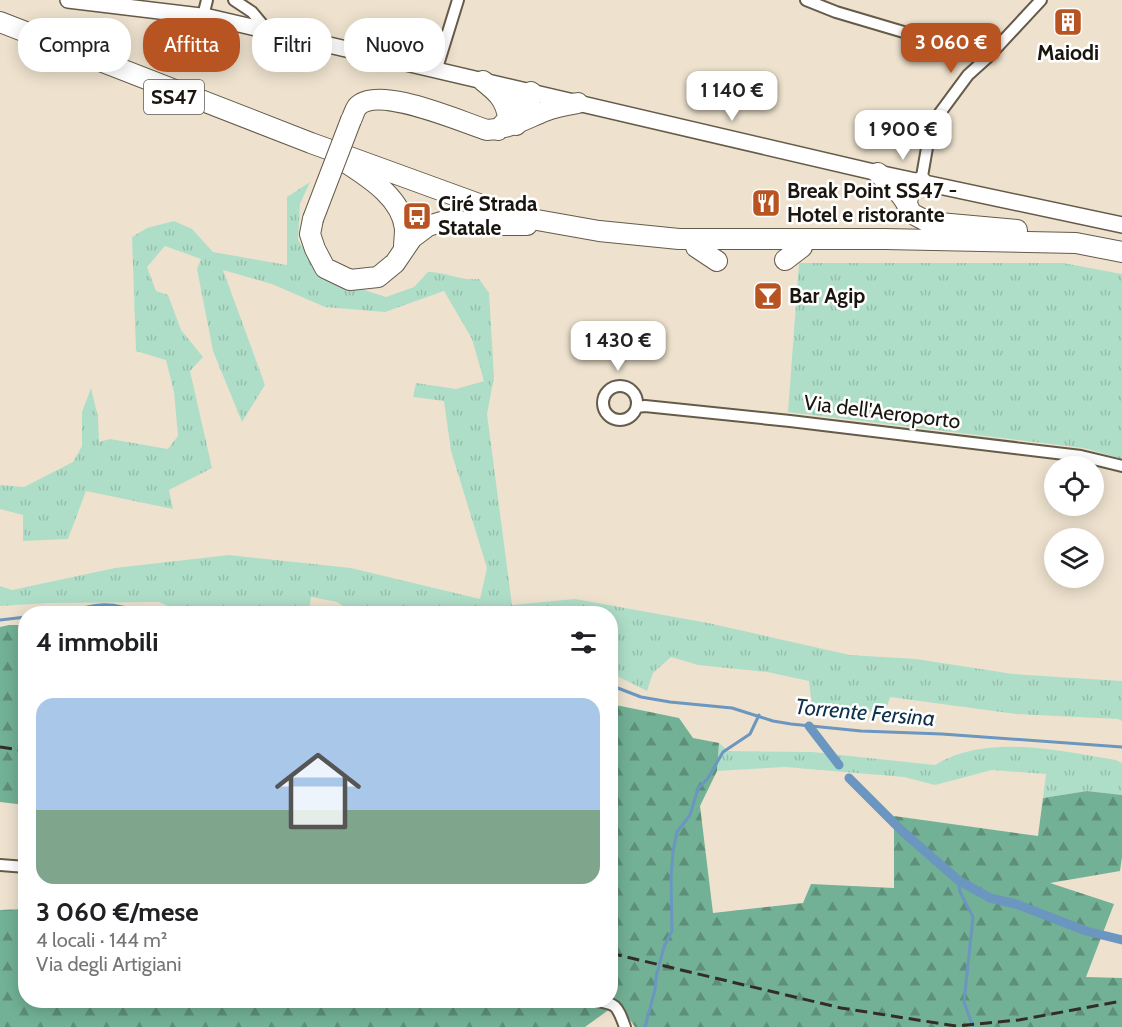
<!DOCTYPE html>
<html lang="it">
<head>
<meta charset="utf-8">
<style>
  :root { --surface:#fff; --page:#f2f2f2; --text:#202124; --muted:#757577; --line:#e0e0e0; --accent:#b85421 }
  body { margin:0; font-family:Cabin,sans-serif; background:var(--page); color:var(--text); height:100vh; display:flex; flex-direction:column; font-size:22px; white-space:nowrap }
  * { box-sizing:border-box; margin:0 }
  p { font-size:20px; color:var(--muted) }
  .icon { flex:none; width:33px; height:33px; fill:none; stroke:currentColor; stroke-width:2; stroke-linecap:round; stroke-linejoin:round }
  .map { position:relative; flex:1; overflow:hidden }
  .side { position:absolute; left:18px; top:606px; width:600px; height:402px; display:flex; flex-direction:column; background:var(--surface); border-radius:24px; box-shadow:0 3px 15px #0003 }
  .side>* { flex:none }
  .banner { position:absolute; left:18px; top:18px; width:600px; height:54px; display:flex; gap:12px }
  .buttons { position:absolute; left:1044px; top:456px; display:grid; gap:12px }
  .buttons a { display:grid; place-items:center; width:60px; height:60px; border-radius:50%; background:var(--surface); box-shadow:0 3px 15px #0003; font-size:30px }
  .price { position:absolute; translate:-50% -51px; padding:0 14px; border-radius:12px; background:#fff; color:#222; font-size:20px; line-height:39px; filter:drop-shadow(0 2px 3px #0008) }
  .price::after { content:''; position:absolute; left:50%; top:36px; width:18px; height:14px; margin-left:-9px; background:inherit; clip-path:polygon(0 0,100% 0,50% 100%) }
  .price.active { background:var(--accent); color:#fff }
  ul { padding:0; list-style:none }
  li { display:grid; align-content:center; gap:12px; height:318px; padding:0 18px }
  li+li { border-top:2px solid var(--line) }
  li span { display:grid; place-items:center; height:186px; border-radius:18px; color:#555 }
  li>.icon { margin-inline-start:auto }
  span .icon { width:108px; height:108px; fill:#fffc; stroke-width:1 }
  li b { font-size:26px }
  h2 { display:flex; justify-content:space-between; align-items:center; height:72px; padding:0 18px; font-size:26px }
  .tag { padding:0 21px; border-radius:24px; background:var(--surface); box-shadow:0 3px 15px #0003; font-size:21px; line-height:54px }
  .tag.active { background:var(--accent); color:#fff }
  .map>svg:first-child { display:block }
  .grass { fill:url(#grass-tufts) }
  .forest { fill:url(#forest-firs) }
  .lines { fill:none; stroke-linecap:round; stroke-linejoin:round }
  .stream { stroke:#6b96bf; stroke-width:3 }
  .canal { stroke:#6b96bf; stroke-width:9 }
  .street-casing { stroke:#655b49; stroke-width:14 }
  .secondary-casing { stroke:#655b49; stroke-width:18 }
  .highway-casing { stroke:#655b49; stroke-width:22 }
  .street { stroke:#fff; stroke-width:10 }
  .secondary { stroke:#fff; stroke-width:15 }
  .highway { stroke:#fff; stroke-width:20 }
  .rail { stroke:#332e25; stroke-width:3; stroke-dasharray:12 6; stroke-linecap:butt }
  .highway-bridge-casing { stroke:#655b49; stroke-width:22; stroke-linecap:butt }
  .highway-bridge { stroke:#fff; stroke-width:20 }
  .labels { text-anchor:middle; stroke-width:5; stroke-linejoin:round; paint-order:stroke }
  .shield { fill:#fff; stroke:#5f5c57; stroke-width:1.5 }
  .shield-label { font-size:20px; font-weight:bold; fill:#1a160f }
  .poi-label { font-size:21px; font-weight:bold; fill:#1a160f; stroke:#fff; text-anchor:start }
  .street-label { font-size:21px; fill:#1a160f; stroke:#fff }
  .water-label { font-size:22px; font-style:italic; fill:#0f314d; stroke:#fff }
</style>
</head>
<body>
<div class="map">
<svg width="1122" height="1027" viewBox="0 0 1122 1027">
  <defs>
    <pattern id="grass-tufts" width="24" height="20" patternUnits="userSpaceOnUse" patternTransform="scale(1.5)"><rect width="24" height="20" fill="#afdec8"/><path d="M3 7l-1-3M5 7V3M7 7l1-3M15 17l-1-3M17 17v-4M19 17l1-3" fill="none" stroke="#96beab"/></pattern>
    <pattern id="forest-firs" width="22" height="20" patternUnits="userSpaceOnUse" patternTransform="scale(1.5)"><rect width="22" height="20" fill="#72b196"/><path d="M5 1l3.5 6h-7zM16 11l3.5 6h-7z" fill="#5d8f79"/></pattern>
  </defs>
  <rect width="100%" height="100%" fill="#eee2ce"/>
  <path class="grass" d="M310 182 300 204 298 240 321 276 386 297 414 287 428 272C447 272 460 281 479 279L489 293 494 377 487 414 512 605 575 599 708 623 850 655 916 659 1013 674 1122 681V721L1118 719 1016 714 890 697 885 713 812 707 809 681 767 672 698 665 671 657 653 673 647 691 611 673 610 614H412L384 607 350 611 337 602 311 597 309 612 312 613H184L159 602 48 603 0 606V586L12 590 115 568 229 555 351 568 480 599 487 568 451 451 444 401 413 397 416 383 456 389 484 381 472 339 444 291 385 312 325 307 272 284 223 270 265 385 242 422 213 351 197 269 201 259 165 246 147 267 156 291 168 295 181 330 203 357 190 371 212 468 169 490 173 509 86 491 68 539 23 541V515L0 509V485L24 487 73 462 82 446V412L91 388 98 417 99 442 110 439 168 449 178 436 174 392 166 360 136 351 132 237 147 228 174 221 192 229 213 252 287 265V197Z
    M799 263H1063L1122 274V459L1084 448 788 412Z
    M719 743 728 751 812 752 935 765C988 733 1059 751 1116 760L1122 763V795L1087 791 1043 798 1046 774 992 770 935 785 904 777 785 767 717 771Z"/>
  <path class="forest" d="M9 625H25V805L0 802V627Z
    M611 704 679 718 693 738 719 743 717 771 700 806 713 913 803 903 811 884 894 888V816L1038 836 1043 798 1087 791 1122 795V857L1120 871 1050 883 1114 904 1086 977 1122 978V1027H635L618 1003 585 1027H0V910L25 909 26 1000H610Z"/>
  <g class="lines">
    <path class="stream" d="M60 614C91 605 110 599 141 614
      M0 620 26 617
      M610 685 641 697 670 702 732 708 773 721 791 724 861 731 942 734 1122 747
      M958 880 960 892 973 917 964 1002 973 1027
      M645 1027 655 990 656 977 664 947 672 931 671 878 673 851 677 832 690 815 698 789 708 778 723 752 750 734 759 715"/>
    <path class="canal" d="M809 726 839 765
      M849 778 902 831 958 880 990 898 1016 904 1086 931 1122 940"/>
    <g class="street-casing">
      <path id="street" d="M234 0 252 12 267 30
        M806 0 836 12 988 57
        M203 16 207 0
        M437 68 458 0
        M921 182 931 125 968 75 988 57 1041 0
        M603 403a17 17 0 1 1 34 0a17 17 0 1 1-34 0Z
        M637 407 645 406 790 421 1081 456 1122 466
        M0 865 26 867
        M590 1000C616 1004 616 1002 625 1027"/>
    </g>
    <g class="secondary-casing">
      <path id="secondary" d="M68 0 209 17 878 173 1122 225"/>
    </g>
    <g class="highway-casing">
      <path id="highway" d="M0 22 311 143 498 211 537 220 599 231 679 239H885L1076 243 1122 252
        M483 81C497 92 506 100 508 118
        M351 120C353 117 354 111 357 107 377 84 461 122 487 130 509 129 525 119 545 111 555 107 567 105 578 103
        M498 130C501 126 506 122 508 118 517 102 511 101 531 92 530 107 526 114 516 125
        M348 164C371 179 402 199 405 229 405 235 404 242 404 248
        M878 173C892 185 904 195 911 213L928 222 1017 230
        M907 201 910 190 921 182
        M313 219 310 234 315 249 325 268 350 280 378 277 395 263 412 238 428 226 448 220 490 225H527
        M696 247 717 261
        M785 260 802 247"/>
    </g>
    <use href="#street" class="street"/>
    <use href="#secondary" class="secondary"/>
    <use href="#highway" class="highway"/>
    <path class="rail" d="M0 747 26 751
      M610 953 841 1008 956 1026 1019 1020 1122 1001"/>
    <g class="highway-bridge-casing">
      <path id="highway-bridge" d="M313 219 351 120"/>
    </g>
    <use href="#highway-bridge" class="highway-bridge"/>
  </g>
  <defs>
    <g id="building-square" transform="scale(1.5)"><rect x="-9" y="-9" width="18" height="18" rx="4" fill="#b85421" stroke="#fff"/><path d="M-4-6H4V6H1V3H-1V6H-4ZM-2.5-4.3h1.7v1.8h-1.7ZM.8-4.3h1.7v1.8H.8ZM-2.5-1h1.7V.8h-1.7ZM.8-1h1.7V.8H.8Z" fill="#fff"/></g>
    <g id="restaurant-square" transform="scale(1.5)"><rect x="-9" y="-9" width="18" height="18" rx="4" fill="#b85421" stroke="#fff"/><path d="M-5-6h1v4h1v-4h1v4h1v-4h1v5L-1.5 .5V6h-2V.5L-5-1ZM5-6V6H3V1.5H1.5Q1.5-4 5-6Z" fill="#fff"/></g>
    <g id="bus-square" transform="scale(1.5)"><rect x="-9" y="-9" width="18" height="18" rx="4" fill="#b85421" stroke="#fff"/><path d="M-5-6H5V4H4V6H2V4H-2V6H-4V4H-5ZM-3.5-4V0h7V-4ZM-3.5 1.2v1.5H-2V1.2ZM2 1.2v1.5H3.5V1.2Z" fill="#fff"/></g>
    <g id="bar-square" transform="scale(1.5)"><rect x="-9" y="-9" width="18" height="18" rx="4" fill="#b85421" stroke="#fff"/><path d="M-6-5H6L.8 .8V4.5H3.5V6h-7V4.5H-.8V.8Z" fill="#fff"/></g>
  </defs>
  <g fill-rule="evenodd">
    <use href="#building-square" x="1068" y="22"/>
    <use href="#restaurant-square" x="766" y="203"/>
    <use href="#bus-square" x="417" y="216"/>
    <use href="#bar-square" x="768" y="296"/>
  </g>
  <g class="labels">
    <rect class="shield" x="144" y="80" width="60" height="34" rx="4.5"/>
    <g class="shield-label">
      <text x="174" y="104">SS47</text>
    </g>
    <g class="poi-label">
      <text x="1068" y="60" text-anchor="middle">Maiodi</text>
      <text x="787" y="198">Break Point SS47 -<tspan x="787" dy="24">Hotel e ristorante</tspan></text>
      <text x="438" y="211">Ciré Strada<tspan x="438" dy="24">Statale</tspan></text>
      <text x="789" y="303">Bar Agip</text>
    </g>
    <g class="street-label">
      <text transform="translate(882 412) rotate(7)" y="7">Via dell'Aeroporto</text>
    </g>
    <g class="water-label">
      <text transform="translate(865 712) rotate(5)" y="8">Torrente Fersina</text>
    </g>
  </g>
</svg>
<div class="buttons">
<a><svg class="icon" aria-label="locate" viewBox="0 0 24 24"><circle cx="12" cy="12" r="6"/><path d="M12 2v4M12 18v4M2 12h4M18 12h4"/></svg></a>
<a><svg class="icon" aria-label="layers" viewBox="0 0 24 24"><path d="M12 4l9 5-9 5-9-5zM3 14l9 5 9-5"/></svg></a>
</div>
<b class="price active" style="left:951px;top:74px">3 060 €</b>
<b class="price" style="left:732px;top:122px">1 140 €</b>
<b class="price" style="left:903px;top:161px">1 900 €</b>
<b class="price" style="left:618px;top:372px">1 430 €</b>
<div class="banner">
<a class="tag">Compra</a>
<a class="tag active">Affitta</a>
<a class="tag">Filtri</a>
<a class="tag">Nuovo</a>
</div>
<section class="side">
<h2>4 immobili<svg class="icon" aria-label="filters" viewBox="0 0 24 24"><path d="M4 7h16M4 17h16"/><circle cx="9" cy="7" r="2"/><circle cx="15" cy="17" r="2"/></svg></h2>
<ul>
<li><span style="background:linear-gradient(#a9c7e8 60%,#7fa58c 0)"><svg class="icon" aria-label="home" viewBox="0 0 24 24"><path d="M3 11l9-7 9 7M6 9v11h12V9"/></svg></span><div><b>3 060 €/mese</b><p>4 locali · 144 m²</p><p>Via degli Artigiani</p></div></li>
</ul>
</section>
</div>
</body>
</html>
